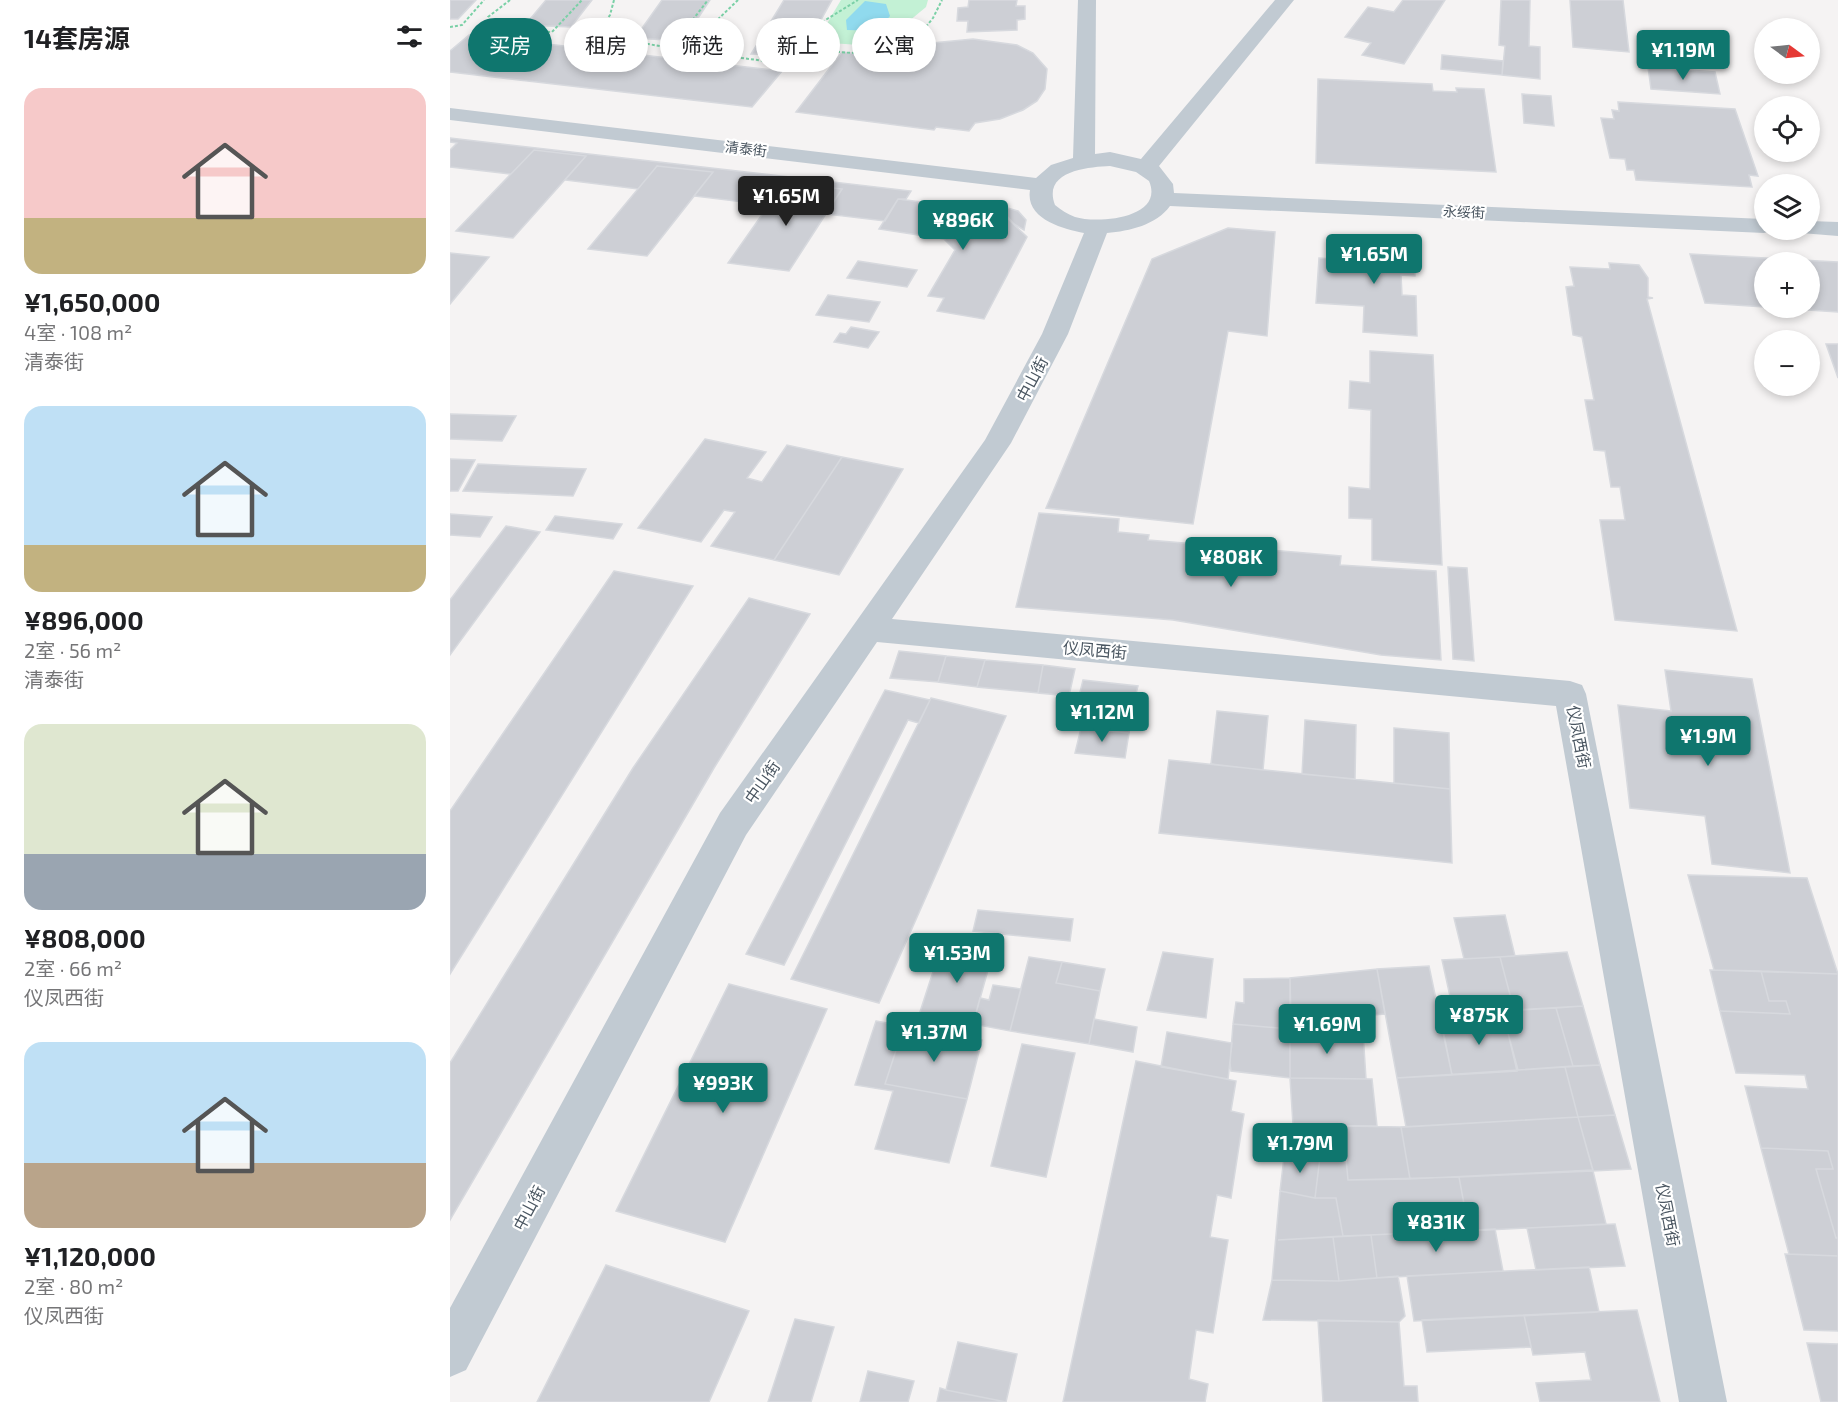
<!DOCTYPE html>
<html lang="zh">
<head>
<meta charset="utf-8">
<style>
  :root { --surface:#fff; --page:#f6f6f6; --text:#202124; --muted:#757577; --accent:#0f766e }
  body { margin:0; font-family:"Exo 2","Noto Sans SC",sans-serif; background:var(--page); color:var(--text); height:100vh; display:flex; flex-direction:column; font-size:22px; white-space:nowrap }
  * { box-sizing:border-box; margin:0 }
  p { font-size:20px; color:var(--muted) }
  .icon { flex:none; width:33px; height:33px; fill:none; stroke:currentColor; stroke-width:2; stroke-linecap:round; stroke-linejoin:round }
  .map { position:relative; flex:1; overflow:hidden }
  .sheet { display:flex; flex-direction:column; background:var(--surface); width:450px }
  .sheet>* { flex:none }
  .hud { position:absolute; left:18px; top:18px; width:570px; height:54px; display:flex; gap:12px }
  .needle { width:39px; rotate:105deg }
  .fabs { position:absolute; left:1304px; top:18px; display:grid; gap:12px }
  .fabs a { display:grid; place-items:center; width:66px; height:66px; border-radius:50%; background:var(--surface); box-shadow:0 3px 9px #0003; font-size:30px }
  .price { position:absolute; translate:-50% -51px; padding:0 14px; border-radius:6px; background:var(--accent); color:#fff; font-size:20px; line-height:39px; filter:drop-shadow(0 2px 3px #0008) }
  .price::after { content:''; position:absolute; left:50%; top:36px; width:18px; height:14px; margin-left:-9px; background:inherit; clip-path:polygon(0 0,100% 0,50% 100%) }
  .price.selected { background:#222; color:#fff }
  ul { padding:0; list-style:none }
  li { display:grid; align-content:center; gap:12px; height:318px; padding:0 24px }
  li span { display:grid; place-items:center; height:186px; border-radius:18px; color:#555 }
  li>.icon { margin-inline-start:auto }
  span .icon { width:108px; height:108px; fill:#fffc; stroke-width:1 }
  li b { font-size:26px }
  h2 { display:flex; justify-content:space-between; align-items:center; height:72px; padding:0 24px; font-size:26px }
  .pill { padding:0 21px; border-radius:27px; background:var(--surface); box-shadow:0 3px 9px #0003; font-size:21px; line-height:54px }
  .pill.selected { background:var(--accent); color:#fff }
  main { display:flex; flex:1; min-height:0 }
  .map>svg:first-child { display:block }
  .green { fill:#c3f1d5 }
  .water { fill:#90daee }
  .building { fill:#cdcfd5; stroke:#d7d9de; stroke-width:1.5; fill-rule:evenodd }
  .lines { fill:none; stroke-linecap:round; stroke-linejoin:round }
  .path { stroke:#7ad0a6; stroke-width:2; stroke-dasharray:3 2; stroke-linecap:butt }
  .minor { fill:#c1cad2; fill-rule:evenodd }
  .labels { text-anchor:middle; stroke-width:4.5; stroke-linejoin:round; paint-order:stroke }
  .far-street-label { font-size:14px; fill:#4a5661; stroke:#fff }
  .street-label { font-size:16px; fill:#4a5661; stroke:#fff }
</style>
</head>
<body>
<main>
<section class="sheet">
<h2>14套房源<svg class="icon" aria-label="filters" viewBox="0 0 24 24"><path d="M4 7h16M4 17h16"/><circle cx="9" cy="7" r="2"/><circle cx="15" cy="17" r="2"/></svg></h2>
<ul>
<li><span style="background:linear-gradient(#f6c9c9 70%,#c2b280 0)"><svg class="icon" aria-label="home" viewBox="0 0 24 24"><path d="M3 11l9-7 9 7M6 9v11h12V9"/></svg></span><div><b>¥1,650,000</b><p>4室 · 108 m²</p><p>清泰街</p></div></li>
<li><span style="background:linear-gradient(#bfe0f5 75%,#c2b280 0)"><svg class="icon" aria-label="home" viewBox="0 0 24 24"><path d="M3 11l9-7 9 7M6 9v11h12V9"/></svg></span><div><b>¥896,000</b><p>2室 · 56 m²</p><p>清泰街</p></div></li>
<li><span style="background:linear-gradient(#dfe7d0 70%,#9aa5b1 0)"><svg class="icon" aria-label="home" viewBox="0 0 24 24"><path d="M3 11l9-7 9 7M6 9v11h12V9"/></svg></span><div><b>¥808,000</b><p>2室 · 66 m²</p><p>仪凤西街</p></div></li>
<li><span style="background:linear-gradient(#bfe0f5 65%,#b9a48a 0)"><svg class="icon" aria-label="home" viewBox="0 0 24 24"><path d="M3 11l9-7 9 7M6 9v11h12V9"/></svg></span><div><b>¥1,120,000</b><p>2室 · 80 m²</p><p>仪凤西街</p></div></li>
</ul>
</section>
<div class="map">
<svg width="1388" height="1402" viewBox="0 0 1388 1402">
  <rect width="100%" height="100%" fill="#f5f3f3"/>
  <path class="green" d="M391 0H478L476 7 441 36 409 45 366 42Z"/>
  <path class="water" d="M415 1 436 4 440 16 427 31 397 30 396 20Z"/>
  <path class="building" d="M0 0H26L8 19H0Z
    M96 0H142L121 27 75 25Z
    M212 0H260L233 41 185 38Z
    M334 0H382L351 56 301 54Z
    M519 0H567L566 6H575V19L567 20V30L517 32 518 21H507L508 8 518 7Z
    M953 0H995L954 64 912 55 921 43 895 37 918 7 944 12Z
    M1051 0H1080L1079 46 1090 47V79L1052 75 1055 46 1049 45Z
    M1120 0H1173L1179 52 1123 47Z
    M19 35 332 71 302 107 0 72V51Z
    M523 39 567 45 583 53 597 69 595 89 587 101 573 110 550 119 525 123 519 131 486 127 484 130 346 112 392 52 445 58 482 43Z
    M992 55 1053 61 1052 75 991 69Z
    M1198 67 1265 72 1270 94 1201 89Z
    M868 79 982 84 983 91 1007 92 1006 88 1034 89 1046 172 866 163Z
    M1072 94 1101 96 1104 126 1074 123Z
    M1168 102 1285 109 1308 176 1299 175 1302 187 1186 180 1184 170H1177L1175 159 1160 158 1151 118 1164 119 1162 110 1169 111Z
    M0 138 461 191 456 199H448L435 221 376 214 392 189 335 182 319 205 244 196 263 172 207 166 188 189 115 180 136 156 84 150 61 174 0 167V150L7 143 0 142Z
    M84 150 136 156 63 238 6 231Z
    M207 166 263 172 197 256 138 249Z
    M335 182 392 189 339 271 278 263Z
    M448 199 551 212 577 237 534 319 487 311 494 298 478 296 505 250 494 239 429 229Z
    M547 205 568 211 576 220 574 230 564 224Z
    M778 228 825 232 817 336 778 331 743 524 596 508 702 259Z
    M913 236 964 240 965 276 951 275 952 295 966 296 967 336 913 332 914 306 866 303 869 258 913 261Z
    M0 253 39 257 0 304Z
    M1240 254 1388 262V312L1255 303ZM1314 262H1359V308H1314Z
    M408 261 467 270 457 287 397 278Z
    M1159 263 1189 265 1198 278V297L1203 298 1197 299 1287 631 1165 620 1150 520H1175L1170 487H1161L1155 451 1144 450 1135 400H1144L1132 337 1123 335 1116 287 1124 286 1120 267 1160 269Z
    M378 295 430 302 419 322 366 315Z
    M401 327 429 332 418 348 384 342 390 333 396 334Z
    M1376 344H1388V378Z
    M920 351 983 355 992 565 922 560V519L899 518V487L920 489 921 410 899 408 900 381 920 383Z
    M0 414 66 416 52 441 0 439Z
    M255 439 316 452 297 478 312 482 337 445 392 457 324 560 261 546 285 512 274 510 251 542 188 528Z
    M392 457 453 469 389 575 324 560Z
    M0 459 25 460 8 491H0Z
    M28 464 136 469 123 496 13 491Z
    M589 513 669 519 668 532 699 535 698 540 891 556 890 565 986 571 991 660 931 655 723 620 566 607Z
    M0 514 42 517 30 537 0 535Z
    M105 516 172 524 163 539 96 530Z
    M56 526 90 532 0 655V600Z
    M998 567 1017 568 1024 661 1003 659Z
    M164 571 243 586 0 974V811Z
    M299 598 360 614 264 768 0 1220V1063L183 768Z
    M449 651 496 656 488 682 440 678Z
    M496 656 535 660 527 687 488 682Z
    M535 660 593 665 588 693 527 687Z
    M593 665 625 669 619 696 588 693Z
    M1215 670 1302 679 1340 873 1262 864 1255 816 1180 808 1168 705 1221 711Z
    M633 680 688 686 684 702 629 696Z
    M435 690 480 700 469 723 458 720 334 965 296 954Z
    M481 698 556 716 429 1003 341 979Z
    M649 698 684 702 679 733 642 729Z
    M767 711 818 716 813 770 761 764Z
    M855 720 906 725 905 779 852 774Z
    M631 728 679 733 675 758 625 753Z
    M944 728 999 733 1000 789 944 783Z
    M719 760 1000 789 1002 863 709 833Z
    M1238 875 1357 878 1388 974 1264 970Z
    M528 910 623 919 620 941 523 931Z
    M1055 915 1065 956 1014 959 1004 918Z
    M492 944 543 952 523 1024 469 1015Z
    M713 952 763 959 756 1018 697 1010Z
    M1117 952 1133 1006 1064 1010 1050 957Z
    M579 957 612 962 606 983 650 991 639 1044 560 1031Z
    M1050 957 1064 1010 1052 1011 1054 1016 1005 1019 992 960Z
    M612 962 655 969 650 991 606 983Z
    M979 966 1002 1075 947 1078 927 969Z
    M927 969 935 1014 841 1021 840 978Z
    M1260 970 1311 971 1319 1001H1336L1340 1014 1270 1011Z
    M1311 971 1388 974V1238H1386L1366 1169H1383L1378 1151 1311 1148 1295 1086 1358 1089 1355 1075 1286 1073 1270 1011 1340 1014 1336 1001H1319Z
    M840 978V1029L783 1024 786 1002 794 1003V979Z
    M279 984 377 1009 275 1242 166 1211Z
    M543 985 571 989 560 1031 523 1024 530 998 539 1000Z
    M1133 1006 1150 1065 1123 1066 1106 1008Z
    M1106 1008 1123 1066 1068 1070 1052 1011Z
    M1054 1016 1067 1071 1002 1075 991 1020Z
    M644 1019 687 1027 683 1052 639 1044Z
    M426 1021 454 1026 435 1084 517 1099 499 1163 425 1149 443 1091 405 1085Z
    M783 1024 840 1029V1078L781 1071 780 1063Z
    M454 1026 532 1040 517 1099 435 1084Z
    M840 1029 913 1032 916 1079 840 1078Z
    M717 1032 782 1043 778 1079 711 1067Z
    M572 1044 625 1053 596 1177 541 1166Z
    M686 1061 786 1081 781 1111 794 1114 781 1198 767 1195 760 1237 778 1240 763 1333 746 1330 739 1379 758 1384 755 1402H613Z
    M1150 1065 1165 1115 1128 1117 1115 1067Z
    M1115 1067 1128 1117 956 1127 947 1078Z
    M840 1078 922 1079 927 1126 843 1125Z
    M1165 1115 1181 1169 1143 1171 1128 1117Z
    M1128 1117 1143 1170 960 1179 951 1127Z
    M843 1125 893 1126 898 1180 1009 1177 1019 1231 893 1236 886 1198H865L870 1157 835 1149Z
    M893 1126 951 1127 960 1179 898 1180Z
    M1311 1148 1378 1151 1383 1169H1366L1386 1238H1388V1256L1339 1254Z
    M835 1149 870 1157 865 1198 830 1191Z
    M1143 1171 1156 1224 1019 1231 1009 1177Z
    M830 1191 865 1198H886L893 1236 828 1240 883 1237 889 1281 822 1280Z
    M1165 1224 1175 1266 1086 1270 1077 1228Z
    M1045 1229 1053 1271 927 1278 921 1235Z
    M921 1235 927 1278 889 1281 883 1237Z
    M1335 1254 1388 1256V1331L1354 1330Z
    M156 1265 299 1311 259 1402H87Z
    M1139 1267 1149 1312 964 1321 957 1276Z
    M948 1276 955 1316 949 1322 813 1320 822 1280 889 1281Z
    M1187 1310 1210 1402H1090L1086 1383 1141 1380 1135 1352 1083 1355 1074 1315Z
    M1074 1315 1081 1347 977 1352 972 1320Z
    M345 1319 384 1327 361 1402H318Z
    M868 1320 949 1322 954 1386H967L968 1402H873Z
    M508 1342 567 1354 556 1402 496 1390Z
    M1357 1343 1388 1344V1402H1371Z
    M418 1371 464 1381 458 1402H410Z
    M490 1388 496 1390 556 1402H487Z"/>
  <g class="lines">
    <path class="path" d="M60 0 38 17 37 29 102 32 132 0
      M164 0 160 15 147 35 221 48 258 0
      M288 0 235 51 340 64 349 49 402 53 433 47 471 33 483 18 492 0
      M0 27 12 25 34 0
      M350 49 369 24 408 0"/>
    <path class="minor" d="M628 0H646L645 154 660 152 691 159 825 0H844L709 166 723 184 724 193 1314 219V230H1323L1314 233 720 206C706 225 680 231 657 233L618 334 561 443 442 619 1120 681 1132 685 1136 694 1277 1402H1229L1106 706 427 642 296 835 16 1370 0 1377V1308L270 813 535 440 592 334 634 233C613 229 575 219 580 190L0 120V108L586 178 601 165 623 158ZM660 166 686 172 699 181C715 218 648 224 625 217 617 214 611 210 605 205 592 171 638 167 660 166Z
      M1359 221 1388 222V236L1351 233 1348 230H1359Z"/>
  </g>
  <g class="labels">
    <g class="far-street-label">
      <text transform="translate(296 149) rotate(7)" y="5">清泰街</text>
      <text transform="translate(1014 212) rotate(3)" y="5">永绥街</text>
    </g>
    <g class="street-label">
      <text transform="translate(582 379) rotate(-62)" y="6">中山街</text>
      <text transform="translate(645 650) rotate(5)" y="6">仪凤西街</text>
      <text transform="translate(1129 737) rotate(79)" y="6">仪凤西街</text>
      <text transform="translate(312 782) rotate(-55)" y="6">中山街</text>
      <text transform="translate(79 1208) rotate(-62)" y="6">中山街</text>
      <text transform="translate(1218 1215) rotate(79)" y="6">仪凤西街</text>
    </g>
  </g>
</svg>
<div class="fabs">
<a><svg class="needle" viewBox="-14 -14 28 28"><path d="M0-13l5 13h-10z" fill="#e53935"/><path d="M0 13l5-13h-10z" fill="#757577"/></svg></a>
<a><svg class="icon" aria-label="locate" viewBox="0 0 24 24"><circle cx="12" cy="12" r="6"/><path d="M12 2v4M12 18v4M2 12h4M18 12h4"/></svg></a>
<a><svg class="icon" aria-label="layers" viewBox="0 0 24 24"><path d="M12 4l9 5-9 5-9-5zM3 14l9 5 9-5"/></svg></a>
<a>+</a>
<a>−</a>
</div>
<b class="price" style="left:1233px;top:81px">¥1.19M</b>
<b class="price selected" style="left:336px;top:227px">¥1.65M</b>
<b class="price" style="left:513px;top:251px">¥896K</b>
<b class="price" style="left:924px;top:285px">¥1.65M</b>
<b class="price" style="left:781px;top:588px">¥808K</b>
<b class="price" style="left:652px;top:743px">¥1.12M</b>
<b class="price" style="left:1258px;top:767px">¥1.9M</b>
<b class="price" style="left:507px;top:984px">¥1.53M</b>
<b class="price" style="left:1029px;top:1046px">¥875K</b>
<b class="price" style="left:877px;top:1055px">¥1.69M</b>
<b class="price" style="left:484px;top:1063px">¥1.37M</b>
<b class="price" style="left:273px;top:1114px">¥993K</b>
<b class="price" style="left:850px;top:1174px">¥1.79M</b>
<b class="price" style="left:986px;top:1253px">¥831K</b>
<div class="hud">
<a class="pill selected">买房</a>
<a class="pill">租房</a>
<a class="pill">筛选</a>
<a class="pill">新上</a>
<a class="pill">公寓</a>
</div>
</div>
</main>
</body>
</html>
